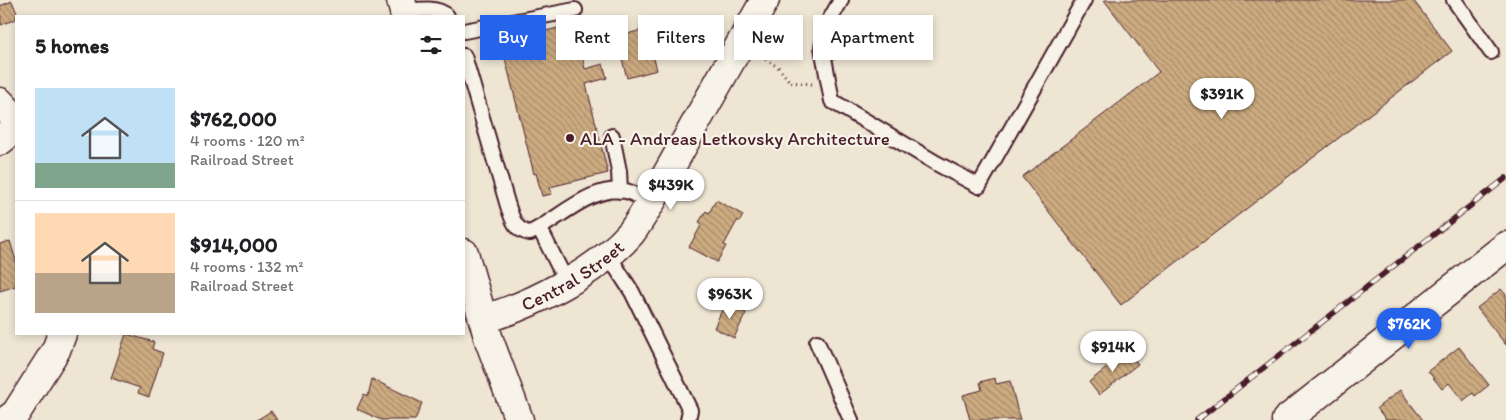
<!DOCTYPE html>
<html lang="en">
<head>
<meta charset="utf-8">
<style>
  :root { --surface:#fff; --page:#f2f2f2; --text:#202124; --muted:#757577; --line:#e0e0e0; --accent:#2563eb }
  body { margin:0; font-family:Itim,sans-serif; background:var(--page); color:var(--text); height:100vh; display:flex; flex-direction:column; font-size:19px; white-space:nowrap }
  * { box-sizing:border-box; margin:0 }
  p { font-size:16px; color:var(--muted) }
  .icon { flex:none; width:28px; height:28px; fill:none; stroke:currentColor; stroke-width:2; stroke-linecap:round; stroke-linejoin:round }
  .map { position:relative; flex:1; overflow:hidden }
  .drawer { position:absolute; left:15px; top:15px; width:450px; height:320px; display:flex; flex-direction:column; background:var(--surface); border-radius:0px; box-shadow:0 2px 8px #0003 }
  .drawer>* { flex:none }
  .top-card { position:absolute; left:480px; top:15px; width:475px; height:45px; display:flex; gap:10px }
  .price { position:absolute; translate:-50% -42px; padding:0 11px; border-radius:18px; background:#fff; color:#222; font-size:16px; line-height:32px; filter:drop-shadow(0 1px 2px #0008) }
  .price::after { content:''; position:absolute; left:50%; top:30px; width:15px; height:11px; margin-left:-8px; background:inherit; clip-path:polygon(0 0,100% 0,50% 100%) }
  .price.active { background:var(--accent); color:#fff }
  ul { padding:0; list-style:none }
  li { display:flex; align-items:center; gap:15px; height:125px; padding:0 20px }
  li+li { border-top:1px solid var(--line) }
  li span { display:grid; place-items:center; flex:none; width:140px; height:100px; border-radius:0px; color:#555 }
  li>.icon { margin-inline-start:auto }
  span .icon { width:60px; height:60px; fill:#fffc; stroke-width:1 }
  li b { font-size:21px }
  h2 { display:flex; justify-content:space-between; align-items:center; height:60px; padding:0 20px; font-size:21px }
  .pill { padding:0 18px; border-radius:0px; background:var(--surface); box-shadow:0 2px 8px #0003; font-size:18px; line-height:45px }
  .pill.active { background:var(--accent); color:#fff }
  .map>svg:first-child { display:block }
  .building { fill:url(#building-back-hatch); stroke:#4a1f2b }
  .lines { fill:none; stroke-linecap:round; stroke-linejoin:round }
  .lane-casing { stroke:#4a1f2b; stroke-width:18 }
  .street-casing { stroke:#4a1f2b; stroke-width:31 }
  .secondary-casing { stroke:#4a1f2b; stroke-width:31 }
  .path { stroke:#4a1f2b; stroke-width:3; stroke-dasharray:1 4; stroke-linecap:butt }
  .lane { stroke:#f7f3e8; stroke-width:14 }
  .street { stroke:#f7f3e8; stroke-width:28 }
  .secondary { stroke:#f7f3e8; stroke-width:28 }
  .rail-casing { stroke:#4a1f2b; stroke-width:5.5 }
  .rail { stroke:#f7f3e8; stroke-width:4; stroke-dasharray:11; stroke-linecap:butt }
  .poi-dot { fill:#4a1f2b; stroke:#f7f3e8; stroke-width:2 }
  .labels { text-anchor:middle; stroke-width:4.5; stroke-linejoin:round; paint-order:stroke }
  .poi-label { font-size:19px; fill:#4a1f2b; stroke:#f7f3e8; text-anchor:start }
  .street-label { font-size:19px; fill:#4a1f2b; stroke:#f7f3e8 }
</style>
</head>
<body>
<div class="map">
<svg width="1506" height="420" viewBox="0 0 1506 420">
  <defs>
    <pattern id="building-back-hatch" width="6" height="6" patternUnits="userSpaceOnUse" patternTransform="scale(1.25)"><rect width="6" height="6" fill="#ccab80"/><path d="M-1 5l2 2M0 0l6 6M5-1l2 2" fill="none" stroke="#a88b69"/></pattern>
  </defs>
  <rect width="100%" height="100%" fill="#eee5d3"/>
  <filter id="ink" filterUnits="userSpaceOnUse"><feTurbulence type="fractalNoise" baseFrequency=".02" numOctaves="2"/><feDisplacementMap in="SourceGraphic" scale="10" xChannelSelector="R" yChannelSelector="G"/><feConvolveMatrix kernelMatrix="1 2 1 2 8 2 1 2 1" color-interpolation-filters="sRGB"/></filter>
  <g filter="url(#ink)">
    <path class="building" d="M1104 0H1413L1452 51 1121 305 1022 177 1159 72Z
      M12 1 18 16H16V19L1 25 0 6Z
      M574 21 585 69 603 64 607 78 586 84 608 173 550 187 552 194 542 196 536 173 534 174 501 42 562 27V24Z
      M649 28 654 46 651 47 657 70 627 78 616 37Z
      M716 200 743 215 740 221H737L724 245 726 246 717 262 689 247 702 224 699 222 706 211 709 213Z
      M10 241 16 261V286L0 291V244Z
      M1501 289 1506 295V345L1477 308Z
      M725 303 746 313 734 338 714 328Z
      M126 334 154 342 152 349 163 353 149 397 138 393 140 388 111 378Z
      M1459 347 1489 385 1475 396 1473 393 1463 401 1449 383 1442 389 1428 371Z
      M1128 351 1138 364 1099 395 1089 382Z
      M995 378 996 384 1010 381 1020 420H970L963 395 982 390 980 382Z
      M372 379 422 403 415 420H381L357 409 364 394 368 396Z
      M1400 390 1423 420H1386L1377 408Z
      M271 411 277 420H257Z"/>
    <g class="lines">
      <g class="lane-casing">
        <path id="lane" d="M841 0 829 21 822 47 832 101 936 163 979 186 1084 0
          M1454 0 1491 52
          M404 11C417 10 436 6 447 16
          M464 31 575 10
          M464 56 508 206C512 218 515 231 530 233 558 220 592 184 626 191 634 193 643 199 650 204
          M612 136 619 171 620 191
          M540 229 567 283
          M608 255 632 292 690 410 688 420
          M817 342 851 420"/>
      </g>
      <g class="street-casing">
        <g id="street">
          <path d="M0 102 16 119"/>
          <path d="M0 141 16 128"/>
          <path id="s1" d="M483 319C531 306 598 271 631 233 638 224 644 213 650 204L765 0"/>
          <path d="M7 420 16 413 56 350 62 334"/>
          <path d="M1286 420 1506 246"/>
        </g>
      </g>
      <g class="secondary-casing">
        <path id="secondary" d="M401 0 405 16
          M464 253 489 340 519 420"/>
      </g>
      <path class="path" d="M761 57 778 67 790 82 812 84"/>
      <use href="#lane" class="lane"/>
      <use href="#street" class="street"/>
      <use href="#secondary" class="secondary"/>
      <g class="rail-casing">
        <path id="rail" d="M1197 420 1506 178"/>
      </g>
      <use href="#rail" class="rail"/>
    </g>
  </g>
  <circle class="poi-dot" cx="570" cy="138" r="5"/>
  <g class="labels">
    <g class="poi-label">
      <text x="580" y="145">ALA - Andreas Letkovsky Architecture</text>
    </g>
    <g class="street-label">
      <text dy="7" stroke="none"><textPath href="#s1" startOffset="100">Central Street</textPath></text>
    </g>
  </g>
</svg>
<b class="price" style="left:1222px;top:120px">$391K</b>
<b class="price" style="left:671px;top:211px">$439K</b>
<b class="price" style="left:730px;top:320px">$963K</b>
<b class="price active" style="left:1409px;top:350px">$762K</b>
<b class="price" style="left:1113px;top:373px">$914K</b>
<div class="top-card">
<a class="pill active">Buy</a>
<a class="pill">Rent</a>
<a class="pill">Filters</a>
<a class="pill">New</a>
<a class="pill">Apartment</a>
</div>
<section class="drawer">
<h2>5 homes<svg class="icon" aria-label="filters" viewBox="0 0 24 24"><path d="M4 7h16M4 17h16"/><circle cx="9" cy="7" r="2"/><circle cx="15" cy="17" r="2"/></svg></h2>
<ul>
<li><span style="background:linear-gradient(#bfe0f5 75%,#7fa58c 0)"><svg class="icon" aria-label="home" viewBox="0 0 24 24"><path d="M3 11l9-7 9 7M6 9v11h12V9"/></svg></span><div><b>$762,000</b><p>4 rooms · 120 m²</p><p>Railroad Street</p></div></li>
<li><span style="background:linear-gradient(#ffd9b3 60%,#b9a48a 0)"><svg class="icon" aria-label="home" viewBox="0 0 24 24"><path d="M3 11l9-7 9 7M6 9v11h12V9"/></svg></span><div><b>$914,000</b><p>4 rooms · 132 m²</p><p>Railroad Street</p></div></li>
</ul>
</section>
</div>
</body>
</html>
